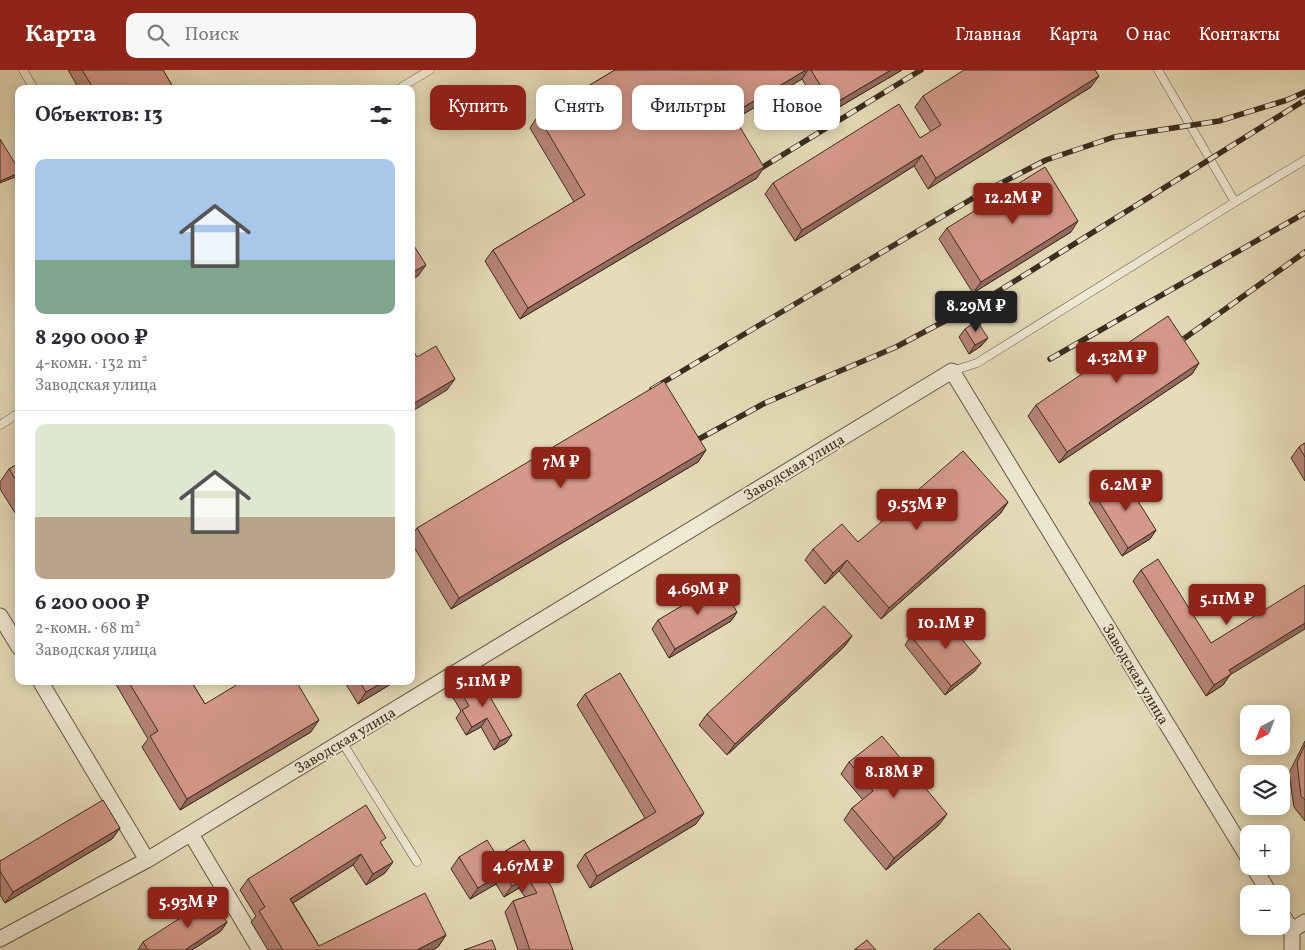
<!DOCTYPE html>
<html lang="ru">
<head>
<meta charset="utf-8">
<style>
  :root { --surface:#fff; --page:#f7f7f7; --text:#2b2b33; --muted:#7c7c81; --line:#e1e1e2; --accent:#8f2418 }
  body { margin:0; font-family:Vollkorn,serif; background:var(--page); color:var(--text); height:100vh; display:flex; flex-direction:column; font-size:19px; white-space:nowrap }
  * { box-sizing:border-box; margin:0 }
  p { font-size:16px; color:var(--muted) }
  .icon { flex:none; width:28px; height:28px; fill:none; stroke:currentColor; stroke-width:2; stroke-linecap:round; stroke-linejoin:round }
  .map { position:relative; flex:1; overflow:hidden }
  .sheet { position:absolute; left:15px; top:15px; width:400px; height:600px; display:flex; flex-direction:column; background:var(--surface); border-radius:10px; box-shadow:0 2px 12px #0003 }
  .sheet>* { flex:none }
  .guide { position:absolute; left:430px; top:15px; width:475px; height:45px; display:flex; gap:10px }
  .needle { width:32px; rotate:222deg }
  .buttons { position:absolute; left:1240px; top:635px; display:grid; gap:10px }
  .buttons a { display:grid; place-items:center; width:50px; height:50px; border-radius:10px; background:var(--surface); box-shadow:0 2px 12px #0003; font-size:25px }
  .price { position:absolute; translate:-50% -42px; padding:0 11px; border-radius:5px; background:var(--accent); color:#fff; font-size:16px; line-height:32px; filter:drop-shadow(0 1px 2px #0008) }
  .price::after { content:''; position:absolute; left:50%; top:30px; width:15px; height:11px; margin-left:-8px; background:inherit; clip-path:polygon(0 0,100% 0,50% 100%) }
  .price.current { background:#222; color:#fff }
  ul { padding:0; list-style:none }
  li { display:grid; align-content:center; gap:10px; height:265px; padding:0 20px }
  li+li { border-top:1px solid var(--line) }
  li span { display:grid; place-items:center; height:155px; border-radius:10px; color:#555 }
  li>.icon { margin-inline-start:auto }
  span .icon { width:90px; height:90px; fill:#fffc; stroke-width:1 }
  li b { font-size:21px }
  h2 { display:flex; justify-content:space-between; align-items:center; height:60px; padding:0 20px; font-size:21px }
  .chip { padding:0 18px; border-radius:10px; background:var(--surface); box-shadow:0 2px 12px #0003; font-size:18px; line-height:45px }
  .chip.current { background:var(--accent); color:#fff }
  header { display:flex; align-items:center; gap:30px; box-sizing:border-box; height:70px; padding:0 25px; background:var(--accent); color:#fff }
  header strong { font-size:24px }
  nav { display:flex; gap:28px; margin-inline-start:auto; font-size:18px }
  .search { width:350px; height:45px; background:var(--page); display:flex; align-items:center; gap:12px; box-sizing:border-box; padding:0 18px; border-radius:10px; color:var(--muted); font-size:19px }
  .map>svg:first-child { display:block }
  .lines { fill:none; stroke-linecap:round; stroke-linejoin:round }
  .lane-casing { stroke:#665a46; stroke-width:9 }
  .street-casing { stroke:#665a46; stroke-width:17 }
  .lane { stroke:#efe8d2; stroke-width:8 }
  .street { stroke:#efe8d2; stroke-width:15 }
  .rail-casing { stroke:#3b2e1f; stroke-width:5.5 }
  .rail { stroke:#efe8d2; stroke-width:4; stroke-dasharray:11; stroke-linecap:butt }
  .wall { fill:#b78478; stroke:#3b2e1f }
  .shaded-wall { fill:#956b61; stroke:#3b2e1f }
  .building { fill:#d5998b; stroke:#3b2e1f }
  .labels { text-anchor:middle; stroke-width:4.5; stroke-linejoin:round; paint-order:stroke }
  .street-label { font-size:15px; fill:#3b2e1f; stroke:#efe8d2 }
</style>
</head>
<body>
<header>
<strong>Карта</strong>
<div class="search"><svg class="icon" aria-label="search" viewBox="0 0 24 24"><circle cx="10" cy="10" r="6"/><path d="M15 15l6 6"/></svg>Поиск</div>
<nav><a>Главная</a><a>Карта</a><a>О нас</a><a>Контакты</a></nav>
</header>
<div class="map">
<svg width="1305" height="880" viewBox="0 0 1305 880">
  <rect width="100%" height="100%" fill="#e6dcb9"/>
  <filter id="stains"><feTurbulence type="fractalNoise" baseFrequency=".004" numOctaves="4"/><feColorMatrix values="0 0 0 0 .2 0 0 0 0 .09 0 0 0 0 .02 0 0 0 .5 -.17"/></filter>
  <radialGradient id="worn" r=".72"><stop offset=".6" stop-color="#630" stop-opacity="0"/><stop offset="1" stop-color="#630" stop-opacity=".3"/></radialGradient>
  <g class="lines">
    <g class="lane-casing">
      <path id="lane" d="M23 0 34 19
        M1158 0 1235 132
        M398 19 430 0
        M952 301 977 293 1235 132 1305 90
        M0 355 19 343
        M342 672 417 792"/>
    </g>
    <g class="street-casing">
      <path id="street" d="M0 546 19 577
        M40 611 147 790
        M191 764 260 880
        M1253 796 1270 824
        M1281 843 1292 860 1305 852
        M1292 860V880
        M0 869 147 790 952 301 1249 789"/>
    </g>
    <use href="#lane" class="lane"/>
    <use href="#street" class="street"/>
    <g class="rail-casing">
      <path id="rail" d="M753 103 921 0
        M1175 275 1305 182
        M1050 289 1305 143
        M652 319 980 124 1046 90 1114 67 1219 51 1287 30 1305 22
        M688 375 765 333 896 277 986 229 1305 30"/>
    </g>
    <use href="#rail" class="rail"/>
  </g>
  <path class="wall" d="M68 0H163L174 19H79Z
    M615 0H902L824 46 802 9 735 49 757 108 520 249 485 191 493 180 574 132 530 58 538 46Z
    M1091 17 928 119 914 96 795 171 765 124 773 113 920 68 931 62 915 37 923 26Z
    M947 158 1071 162 973 223 939 169Z
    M965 259 988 268 981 276 969 284 959 267Z
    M1199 293 1192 304 1059 393 1028 346 1036 335Z
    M1305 373V411L1291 388 1299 377Z
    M706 380 698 392 451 539 411 472V466L417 458Z
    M19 393V449L0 419V412L9 399Z
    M1095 425 1156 460 1150 469 1122 486 1089 433Z
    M1008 432 1000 444 881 549 839 501 825 514 805 490 813 479 858 472Z
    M1141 500 1230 605 1223 615 1206 626 1133 511Z
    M737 542 731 551 669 588 652 559 658 550Z
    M852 566 844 577 727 685 699 655 707 644Z
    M911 566 975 601 945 625 905 575Z
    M478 606 506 673 494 680 481 657 466 665 456 648 461 641 452 626 458 617Z
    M114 611H191L205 634 311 662 180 740 142 677 148 669Z
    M344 611H396L358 634Z
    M585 624 696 754 590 818 577 796 585 784 645 748 577 635Z
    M1305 671V751L1294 737 1289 703Z
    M849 692 939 755 886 800 844 750 852 738 863 730 841 704Z
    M120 758 112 769 5 833 0 825V791Z
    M524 770 573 880H518L505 842 513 831 525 827 519 818 504 827 496 814 470 829 451 799 459 787 497 786Z
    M382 774 385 803 366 815 353 795 293 833 319 876 446 865 438 877 432 880H268L251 852 256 846 240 820 248 809Z
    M227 852 221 861 192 880H138L143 872Z"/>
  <path class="shaded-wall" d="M806 0H808L802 9 725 55 732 44Z
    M891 0H902L824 46 832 35Z
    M1099 6 1091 17 928 119 936 108Z
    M922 85 914 96 795 171 802 160Z
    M764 97 757 108 520 249 528 238Z
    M19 103 18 106 0 113V111Z
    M1078 151 1071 162 973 223 981 212Z
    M426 195 418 206 411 210V203Z
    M988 268 981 276 969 284 975 275Z
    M1199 293 1192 304 1059 393 1067 382Z
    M455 309 447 320 411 342V335Z
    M706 380 698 392 451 539 459 528Z
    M1008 432 1000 444 881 549 889 538Z
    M1156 460 1150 469 1122 486 1128 478Z
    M847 490 839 501 825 514 833 503Z
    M737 542 731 551 669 588 675 579Z
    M1305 553V559L1230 605 1223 615 1206 626 1214 615 1229 600Z
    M852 566 844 577 727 685 735 674Z
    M981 593 975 601 945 625 951 616Z
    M385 611H396L358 634 366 622Z
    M487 648 481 657 466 665 472 657Z
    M319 650 311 662 180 740 187 729Z
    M512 665 506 673 494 680 500 671Z
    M704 743 696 754 590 818 597 806Z
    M947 744 939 755 886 800 894 788Z
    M120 758 112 769 5 833 13 822Z
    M361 784 353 795 282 840 290 829Z
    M393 792 385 803 366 815 373 804Z
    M504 802 496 814 470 829 478 818Z
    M527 807 519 818 504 827 512 816Z
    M227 852 221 861 192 880H185Z
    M446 865 438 877 432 880H417Z"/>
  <path class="building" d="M82 0H163L174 19H94Z
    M615 0H806L732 44 764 97 528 238 493 180 585 125 538 46Z
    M811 0H891L832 35Z
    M964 0H1095L1099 6 936 108 922 85 802 160 773 113 899 34 920 68 941 55 923 26Z
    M0 69 19 100V103L0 111Z
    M1045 97 1078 151 981 212 947 158Z
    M411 171 426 195 411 203Z
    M1168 246 1199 293 1067 382 1036 335Z
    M977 251 988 268 975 275 965 259Z
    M436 276 455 309 411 335V277L417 287Z
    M664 311 706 380 459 528 417 458Z
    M1305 373V387L1299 377Z
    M963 381 1008 432 889 538 847 490 833 503 813 479 842 454 858 472Z
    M19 393V415L9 399Z
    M1123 407 1156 460 1128 478 1095 425Z
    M1158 489 1211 573 1305 515V553L1229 600 1231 604 1214 615 1141 500Z
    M720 513 737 542 675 579 658 550Z
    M824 536 852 566 735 674 707 644Z
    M941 543 981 593 951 616 911 566Z
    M620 603 704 743 597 806 585 784 656 742 585 624Z
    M478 606 512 665 500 671 487 648 472 657 462 640 469 636 458 617Z
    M128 611H191L205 634 243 611H296L319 650 187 729 150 666 158 661Z
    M359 611H385L366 622Z
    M882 666 947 744 894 788 852 738 873 721 849 692Z
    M1305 675V730L1301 726 1297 692Z
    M103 730 120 758 13 822 0 801V791Z
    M366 735 386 768 380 772 393 792 373 804 361 784 290 829 319 876 425 823 446 865 417 880H283L259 841 265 837 248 809Z
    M487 770 497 786 524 770 552 818 573 880H530L513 831 537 823 527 807 512 816 504 802 478 818 459 787Z
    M211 828 227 852 185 880H148L143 872Z
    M979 843 1011 880H933Z
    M492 870 496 880H464Z
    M867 870 876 880H854Z"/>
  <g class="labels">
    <g class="street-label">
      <text transform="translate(794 397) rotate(-31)" y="5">Заводская улица</text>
      <text transform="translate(1136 604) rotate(59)" y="5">Заводская улица</text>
      <text transform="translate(345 670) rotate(-31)" y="5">Заводская улица</text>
    </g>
  </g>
  <rect width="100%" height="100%" filter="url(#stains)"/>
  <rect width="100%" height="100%" fill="url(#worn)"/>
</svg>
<div class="buttons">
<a><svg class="needle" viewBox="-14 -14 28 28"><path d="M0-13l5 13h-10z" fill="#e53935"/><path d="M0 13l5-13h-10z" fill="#7c7c81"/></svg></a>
<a><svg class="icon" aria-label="layers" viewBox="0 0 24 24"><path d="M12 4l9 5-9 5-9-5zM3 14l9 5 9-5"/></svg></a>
<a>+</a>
<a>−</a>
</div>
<b class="price" style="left:1013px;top:155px">12.2M ₽</b>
<b class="price current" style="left:976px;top:263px">8.29M ₽</b>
<b class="price" style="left:1117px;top:314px">4.32M ₽</b>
<b class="price" style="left:561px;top:419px">7M ₽</b>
<b class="price" style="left:1126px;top:442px">6.2M ₽</b>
<b class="price" style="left:917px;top:461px">9.53M ₽</b>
<b class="price" style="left:698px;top:546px">4.69M ₽</b>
<b class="price" style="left:1227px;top:556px">5.11M ₽</b>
<b class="price" style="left:946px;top:580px">10.1M ₽</b>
<b class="price" style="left:483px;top:638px">5.11M ₽</b>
<b class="price" style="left:894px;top:729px">8.18M ₽</b>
<b class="price" style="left:523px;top:823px">4.67M ₽</b>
<b class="price" style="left:188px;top:859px">5.93M ₽</b>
<div class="guide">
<a class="chip current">Купить</a>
<a class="chip">Снять</a>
<a class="chip">Фильтры</a>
<a class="chip">Новое</a>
</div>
<section class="sheet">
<h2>Объектов: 13<svg class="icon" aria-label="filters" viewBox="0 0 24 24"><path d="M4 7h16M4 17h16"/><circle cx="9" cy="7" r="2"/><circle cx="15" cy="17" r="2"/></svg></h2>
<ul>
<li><span style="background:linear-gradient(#a9c7e8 65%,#7fa58c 0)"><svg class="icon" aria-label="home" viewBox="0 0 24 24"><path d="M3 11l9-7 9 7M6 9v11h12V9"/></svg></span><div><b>8 290 000 ₽</b><p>4-комн. · 132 m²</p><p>Заводская улица</p></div></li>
<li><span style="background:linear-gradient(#dfe7d0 60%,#b9a48a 0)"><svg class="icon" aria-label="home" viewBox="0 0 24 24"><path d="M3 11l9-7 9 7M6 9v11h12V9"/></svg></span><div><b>6 200 000 ₽</b><p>2-комн. · 68 m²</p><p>Заводская улица</p></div></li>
</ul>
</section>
</div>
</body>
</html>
